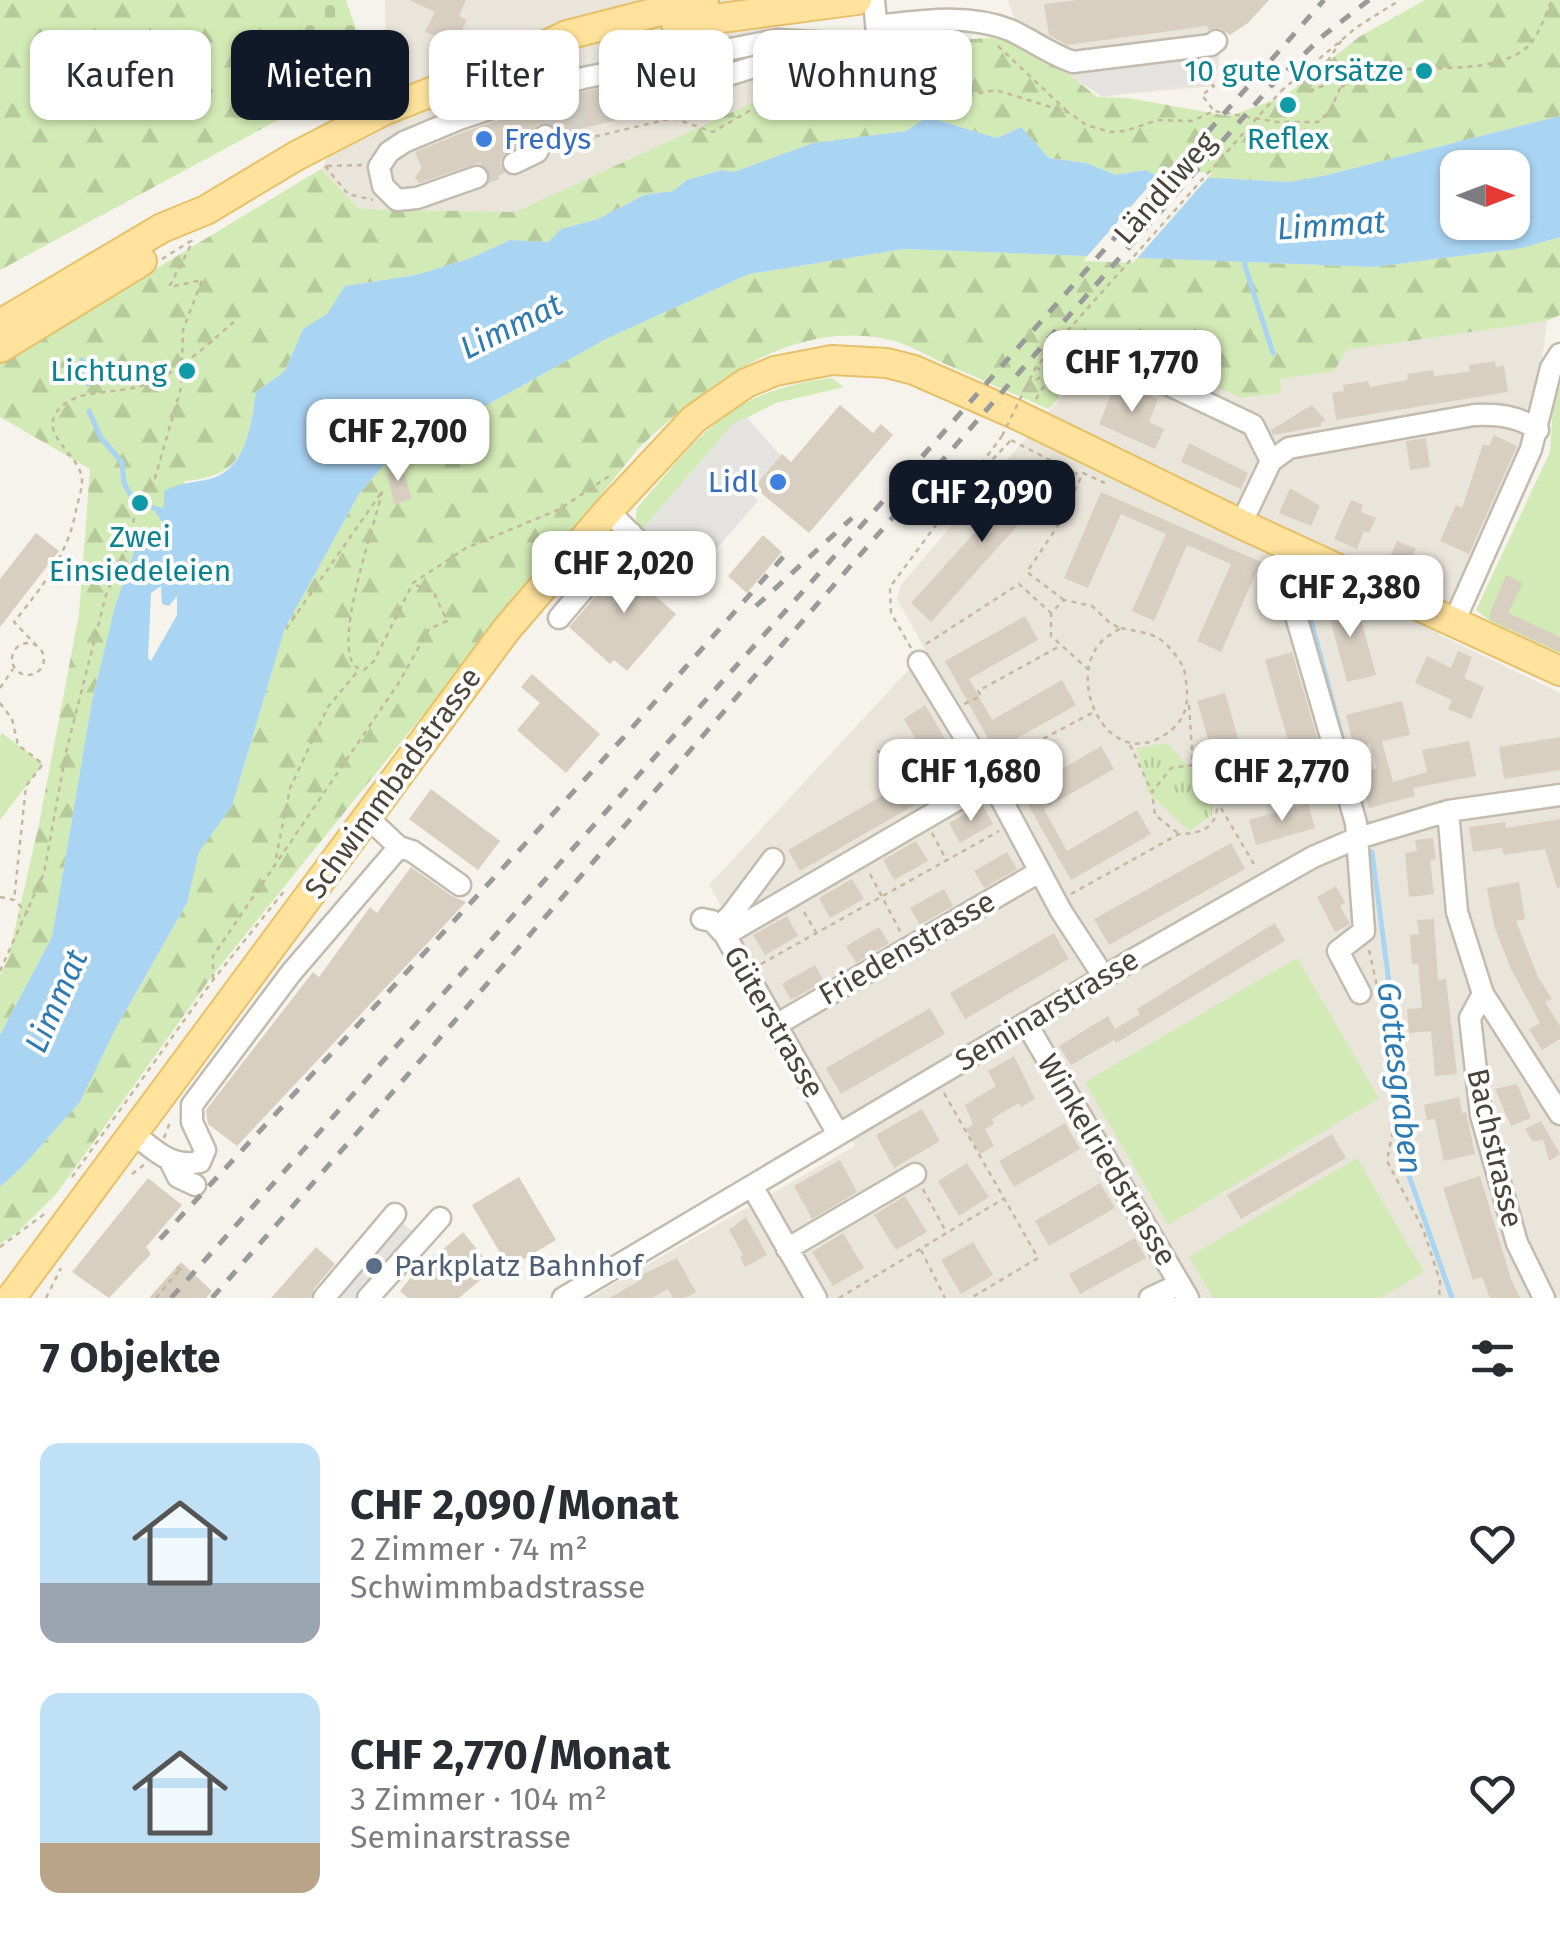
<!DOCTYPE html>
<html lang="de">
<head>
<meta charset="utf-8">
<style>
  :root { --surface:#fff; --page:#f2f2f3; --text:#2b2b33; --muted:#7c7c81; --accent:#111827 }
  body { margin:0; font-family:"Fira Sans",sans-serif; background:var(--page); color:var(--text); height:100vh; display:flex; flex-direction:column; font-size:38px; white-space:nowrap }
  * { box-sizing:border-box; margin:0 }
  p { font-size:32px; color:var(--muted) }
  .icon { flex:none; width:55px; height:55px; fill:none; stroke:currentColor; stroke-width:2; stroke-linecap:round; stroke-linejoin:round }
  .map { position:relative; height:1298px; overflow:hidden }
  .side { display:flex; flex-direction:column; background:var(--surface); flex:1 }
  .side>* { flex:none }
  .hud { position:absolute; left:30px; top:30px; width:1000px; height:90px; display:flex; gap:20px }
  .needle { width:65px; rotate:90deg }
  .fabs { position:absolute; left:1440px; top:150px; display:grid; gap:20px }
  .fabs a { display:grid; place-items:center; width:90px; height:90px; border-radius:20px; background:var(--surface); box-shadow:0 2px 8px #0004; font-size:50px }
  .price { position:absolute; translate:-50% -85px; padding:0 22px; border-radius:20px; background:#fff; color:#222; font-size:32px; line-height:65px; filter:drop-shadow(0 2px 5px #0008) }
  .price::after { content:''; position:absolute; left:50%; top:60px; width:30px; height:22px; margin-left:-15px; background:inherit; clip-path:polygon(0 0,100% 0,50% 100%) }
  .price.on { background:var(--accent); color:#fff }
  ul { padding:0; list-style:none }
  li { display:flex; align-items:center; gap:30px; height:250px; padding:0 40px }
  li span { display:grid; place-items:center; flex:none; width:280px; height:200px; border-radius:20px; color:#555 }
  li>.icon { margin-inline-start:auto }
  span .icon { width:120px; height:120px; fill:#fffc; stroke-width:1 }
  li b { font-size:42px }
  h2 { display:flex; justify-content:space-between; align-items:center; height:120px; padding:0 40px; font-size:42px }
  .chip { padding:0 35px; border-radius:20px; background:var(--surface); box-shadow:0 2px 8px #0004; font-size:35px; line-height:90px }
  .chip.on { background:var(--accent); color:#fff }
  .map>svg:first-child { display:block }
  .residential { fill:#eae5da }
  .grass { fill:#d2eab5 }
  .forest { fill:url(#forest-firs) }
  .cemetery { fill:url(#cemetery-stones) }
  .park { fill:url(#park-tufts) }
  .parking { fill:#e5e3e0 }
  .water { fill:#a9d4f2; fill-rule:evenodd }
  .pier { fill:#f6f3ec }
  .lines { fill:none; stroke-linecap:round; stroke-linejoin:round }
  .stream { stroke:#a9d4f2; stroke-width:5 }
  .building { fill:#d8cfc1 }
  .minor-tunnel { stroke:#d4d0c8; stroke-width:20; stroke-dasharray:20 10; stroke-linecap:butt }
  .minor-casing { stroke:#c2bbae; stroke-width:25 }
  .major-casing { stroke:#e6c16a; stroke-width:32 }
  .path { stroke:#c4b79f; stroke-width:2.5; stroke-dasharray:5 5; stroke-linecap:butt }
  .minor { stroke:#fff; stroke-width:20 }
  .major { stroke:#ffe39c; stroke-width:28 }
  .rail { stroke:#9a9a9a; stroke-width:5; stroke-dasharray:12 12; stroke-linecap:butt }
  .path-bridge { stroke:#c4b79f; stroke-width:2.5; stroke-dasharray:5 5; stroke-linecap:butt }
  .culture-dot { fill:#0f9aa8; stroke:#fff; stroke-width:4 }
  .shop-dot { fill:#3f7fe0; stroke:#fff; stroke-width:4 }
  .service-dot { fill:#5c6f8a; stroke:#fff; stroke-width:4 }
  .labels { text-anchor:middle; stroke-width:8; stroke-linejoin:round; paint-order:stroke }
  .culture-label { font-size:30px; fill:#0d838f; stroke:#fff; text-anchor:end }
  .shop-label { font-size:30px; fill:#366cbe; stroke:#fff; text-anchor:start }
  .street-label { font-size:30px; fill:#4b4439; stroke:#fff }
  .service-label { font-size:30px; fill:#4e5e75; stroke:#fff; text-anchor:start }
  .water-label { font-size:32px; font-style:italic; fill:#2e7ab2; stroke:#fff }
</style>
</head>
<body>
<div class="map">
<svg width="1560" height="1298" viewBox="0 0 1560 1298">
  <defs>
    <pattern id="forest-firs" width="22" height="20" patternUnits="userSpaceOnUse" patternTransform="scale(2.5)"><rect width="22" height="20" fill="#d2eab5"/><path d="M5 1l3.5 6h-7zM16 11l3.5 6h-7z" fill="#b6ca9c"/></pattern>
    <pattern id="cemetery-stones" width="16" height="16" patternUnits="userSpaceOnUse" patternTransform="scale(2.5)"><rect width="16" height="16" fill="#d2eab5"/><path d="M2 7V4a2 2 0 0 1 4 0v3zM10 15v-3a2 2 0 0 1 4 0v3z" fill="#b6ca9c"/></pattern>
    <pattern id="park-tufts" width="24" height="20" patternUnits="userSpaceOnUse" patternTransform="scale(2.5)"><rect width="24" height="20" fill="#d2eab5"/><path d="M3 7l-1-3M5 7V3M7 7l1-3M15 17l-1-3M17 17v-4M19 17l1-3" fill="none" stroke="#b6ca9c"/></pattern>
  </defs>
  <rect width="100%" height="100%" fill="#f6f3ec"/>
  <path class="residential" d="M385 0H769L771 94 515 212 359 209 321 169 386 64Z
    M1007 0H1230L1214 86 1102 96 1028 51Z
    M1547 321 1536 407 1519 457 1438 634 1560 693V1298H589L855 1146 709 885 926 651 897 599 901 585 1096 356 1210 384 1241 398 1281 393 1279 379 1334 371 1347 350Z"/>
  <path class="grass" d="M832 378 844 387 776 403 732 425 641 531 635 524 637 508C702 434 727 391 832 378Z
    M1560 385V655L1505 633 1476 610 1550 452 1553 405Z
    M2 733 43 764 0 820V736Z
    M1297 958 1379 1098 1168 1225 1085 1082Z
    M1357 1158 1424 1272 1380 1298H1213L1189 1257Z"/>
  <path class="forest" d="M0 0H294L308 104 0 270Z
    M1425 0H1560V116L1327 175 1289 182 1155 175 1144 170 1116 175 1086 163 1049 158 1021 127 997 138 927 117 906 131 813 143 734 172 721 170 687 180 673 191 644 195 598 219 562 229 548 242 510 240 471 258 416 275 345 286 327 315 303 329 285 371 256 392C247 444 246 476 185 481L165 525 135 549 115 606 92 701 52 937 0 1035V975L8 959 39 824 79 614 90 469 0 417V363L321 169 359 209 515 212 771 94 811 60 861 63 887 46 998 37 1070 75 1097 97 1128 98 1229 116 1285 96 1359 37Z
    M1560 237V315L1547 321 1347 350 1334 371 1280 379 1281 393 1241 398 1210 384 1096 356 1049 409C1013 394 978 378 943 363 928 356 911 346 894 341 795 315 705 385 638 449L212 976 57 1193 19 1231 0 1244V1187L22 1167 80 1102 116 1028 187 903 199 852 232 806 285 628 359 494 388 460 606 339 749 274 904 249 1374 267 1522 248Z"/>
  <path class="cemetery" d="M294 0H346L371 73 308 104Z"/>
  <path class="park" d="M1167 743 1212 792V815L1189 831 1148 792 1137 748Z"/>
  <path class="parking" d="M1198 55 1201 83 1102 97 1070 72Z
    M746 417 781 456 750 492 758 501 692 577 641 531 732 425Z
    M399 1220 417 1235 362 1298H331Z"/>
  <path class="water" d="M1560 116V237L1522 248 1374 267 904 249 749 274 606 339 388 460 359 494 285 628 232 806 199 852 187 903 116 1028 80 1102 22 1167 0 1187V1035L52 937 92 701 115 606 135 549 165 525 155 512 164 506V491C185 481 189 484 210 479 247 469 251 423 256 392L285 371 303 329 327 314 345 286 416 275 471 258 510 240 548 242 561 229 598 219 644 195 673 191 687 180 721 170 734 172 813 143 906 131 927 117 997 138 1021 127 1049 158 1086 163 1116 175 1145 170 1156 175 1289 182 1327 175ZM1458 168H1512V222H1458ZM161 586 162 604 169 606 177 596V615L151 661 148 658 151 593Z"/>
  <path class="pier" d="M1163 170 1212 173 1133 263 1083 261Z"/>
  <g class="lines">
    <path class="stream" d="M1245 255V266L1273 353
      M82 360 88 384
      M89 411 101 438 122 462 124 483 130 494 141 503 162 511
      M1310 617 1351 771
      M1372 852 1409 1137 1406 1167 1452 1298"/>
  </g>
  <path class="building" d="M409 0H466L459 16 467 20 456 43 425 32 435 12Z
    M1078 0H1269L1248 23 1230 35 1220 28 1208 30 1207 26 1067 45 1049 35 1044 4Z
    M704 68 698 72 696 84 700 92 711 94 712 98 558 134 550 123 538 124 527 142 502 156 500 163 505 173 490 179 487 167 479 163 419 183 415 177 422 168 415 152 464 132 586 91Z
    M1495 361 1496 367 1504 366 1508 392 1336 420 1332 393 1344 391 1343 385 1368 381 1370 387 1408 380 1407 374 1433 370 1434 376 1453 374 1470 371 1469 365Z
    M1117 380 1158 399 1149 422 1164 429 1155 449 1099 424Z
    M840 405 873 433 881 424 893 435 809 533 754 487 782 454 791 462Z
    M1312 405 1326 421 1321 422V426L1273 435 1271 430Z
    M1494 435 1517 446 1469 554 1440 541 1456 505 1462 508 1483 444 1489 446Z
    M1426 438 1430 467 1410 470 1406 441Z
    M1189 443 1248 473 1241 489 1181 462Z
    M401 463 412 499 394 504 386 467Z
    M1034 467 1054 485 931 622 911 603Z
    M1290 488 1320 506 1311 526 1279 513Z
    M1101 492 1261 562 1221 652 1197 641 1231 564 1187 545 1154 621 1132 611 1166 534 1121 514 1088 588 1064 578Z
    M1351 500 1363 505 1361 512 1376 518 1369 533 1364 531 1357 549 1334 539Z
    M36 533 59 551 0 627V579Z
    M763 535 782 552 747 593 728 576Z
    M1397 541 1416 548 1406 572 1387 564Z
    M632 554 656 577 646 588 676 614 627 671 614 660 610 664 569 627Z
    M1506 575 1523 583 1508 613 1560 637V652L1490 620V613Z
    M1334 596 1358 608 1376 675 1347 682 1325 600Z
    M1025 616 1038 640 969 679 992 720 1062 680 1076 705 995 751 945 661Z
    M1458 651 1472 657 1464 678 1484 687 1471 719 1448 709 1452 700 1415 683 1427 656 1451 668Z
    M1292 652 1326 768 1298 776 1265 660Z
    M532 674 600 734 566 773 517 730 540 703 521 687Z
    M1225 693 1246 765 1218 773 1197 701Z
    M1402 701 1410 735 1382 741 1393 782 1427 772 1422 750 1469 741 1476 776 1413 788 1415 796 1369 808 1359 773 1377 768 1370 744 1354 748 1346 715Z
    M925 705 953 752 947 756 950 771 941 785 944 788 800 871 788 850 932 767 904 719Z
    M1560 737V770L1504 779 1499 747Z
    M1101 746 1114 769 1044 809 1067 851 1137 810 1151 834 1071 880 1021 793Z
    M431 789 500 841 478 870 409 819Z
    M1308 803 1315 828 1256 845 1249 820Z
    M982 804 993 824 960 843 949 823Z
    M1560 819V887L1557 888 1545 849 1504 855 1502 848 1473 852 1469 827 1505 822 1506 828Z
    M1433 838 1436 859 1430 860 1434 894 1409 897 1405 853 1417 851 1415 840Z
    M916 841 928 861 894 880 883 860Z
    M1231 843 1245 869 1109 945 1094 919Z
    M1007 852 1017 869 984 888 974 871Z
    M411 867 452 896 466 902 237 1146 208 1124 206 1110 313 972 319 977 370 907 377 913Z
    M852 879 864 899 830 918 819 898Z
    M1519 882 1525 919 1516 921 1538 977 1552 999 1545 1002 1560 1026V1039L1542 1050 1529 1029 1540 1023 1511 969 1494 926 1487 888Z
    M1336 886 1345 903 1340 906 1350 924 1335 932 1317 897Z
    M944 889 953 906 920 925 910 908Z
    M787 916 798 936 765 955 753 935Z
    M1434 919 1438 980 1446 979 1457 1074 1435 1076 1431 1031 1409 1033 1407 1009 1422 1008 1418 964H1412L1410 935 1419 934 1417 920Z
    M1275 923 1285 941 1116 1043 1114 1040 1071 1065 1059 1046 1108 1016 1115 1029 1140 1014 1137 1009Z
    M879 927 889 943 856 963 846 946Z
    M1054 933 1069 959 965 1019 950 993Z
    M815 965 824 981 791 1000 782 984Z
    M930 1008 945 1034 841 1094 826 1068Z
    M1014 1056 1035 1099 1021 1107 1019 1103 992 1119 994 1124 985 1129 994 1146 980 1154 966 1129 973 1124 965 1105 996 1086 988 1071Z
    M1517 1084 1531 1118 1511 1126 1495 1089Z
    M1459 1097 1462 1113 1466 1112 1475 1154 1444 1161 1435 1119 1427 1120 1424 1105Z
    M922 1109 940 1141 894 1168 876 1135Z
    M1541 1121 1560 1154 1549 1161 1543 1139 1533 1142 1525 1129Z
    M1065 1123 1080 1149 1014 1187 999 1161Z
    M1332 1134 1346 1158 1241 1219 1227 1195Z
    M840 1160 857 1192 812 1219 794 1186Z
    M967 1163 989 1197 959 1216 938 1181Z
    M1480 1176 1511 1279 1520 1298H1490L1482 1277 1473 1280 1443 1188Z
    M519 1177 556 1240 509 1268 472 1205Z
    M148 1178 182 1205 146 1247 151 1254 109 1298 72 1272Z
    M1100 1183 1115 1208 1049 1246 1035 1221Z
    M905 1196 927 1232 896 1250 874 1215Z
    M746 1217 767 1255 745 1267 740 1257 743 1255 729 1230Z
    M463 1232 493 1269 459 1298H408L400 1291 412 1276Z
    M843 1233 864 1268 833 1286 812 1252Z
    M1135 1238 1146 1258 1080 1294 1069 1274Z
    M973 1242 993 1275 961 1294 941 1260Z
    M316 1247 335 1264 314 1289 311 1298H271Z
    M677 1258 696 1292 685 1298H673L668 1289 652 1298H609L639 1281 637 1277Z
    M181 1262 212 1291 206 1298H149Z"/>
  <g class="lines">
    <path class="minor-tunnel" d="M545 136 551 125 709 81
      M477 177 514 163"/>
    <g class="minor-casing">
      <path id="minor" d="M877 26C920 21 967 13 1010 30 1032 40 1050 54 1073 62L1211 45 1216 41
        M709 81 773 61 809 42
        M514 163 537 152 545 136
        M477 177 417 198 397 200 383 186 379 167 389 152 404 142 459 119 583 78 777 40 833 43 857 50 866 48 877 34 874 0
        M1127 365 1253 425 1271 461
        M608 511 673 575
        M1241 524 1271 461 1289 448 1474 415C1497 414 1519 416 1538 430
        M1283 571 1356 823 1364 931 1338 951 1360 993
        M559 618 631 533
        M1454 622 1531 449 1551 368 1560 354
        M919 662 991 780 1061 911 1104 977
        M1448 811 1457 912 1483 994 1560 1114
        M399 847 412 851 460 885
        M702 919 712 921 725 935 838 1134
        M718 927 731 915 773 859
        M725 935 991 780
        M1483 994 1470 1018 1481 1115 1517 1243 1544 1298
        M1026 1023 1188 1298
        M776 1025 1039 872
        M134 1134C156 1151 171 1168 200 1162L205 1150 192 1122V1105L291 973 399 847 367 817
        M171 1163 178 1177 195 1185
        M752 1186 816 1298
        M787 1249 915 1174
        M324 1298 395 1214
        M368 1298 440 1218
        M563 1298 1134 959 1313 857 1355 839 1448 811 1560 795
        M1150 1298 1180 1284"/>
    </g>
    <g class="major-casing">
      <path id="major" d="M676 24 857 0
        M0 324 162 228 206 210 296 156 383 111 528 54 567 35 704 0
        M0 348 142 261
        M11 1298 506 630 608 511 694 419 746 383 775 371 832 360 887 363 914 370 1017 415 1241 524 1560 671"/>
    </g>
    <path class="path" d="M998 46 1069 113
      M1212 61 1213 72 1206 83 1214 86 1202 95 1214 111
      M1341 87C1352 82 1366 73 1377 71 1418 65 1502 77 1531 43 1540 32 1546 13 1552 0
      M1281 91 1357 27 1400 0
      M558 151 585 139 673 118 713 132 751 110 781 100 805 77 870 69 896 80 925 85 960 97 996 90 1070 113 1086 125 1110 132 1125 131 1158 120 1192 121 1214 111 1277 122H1318L1330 111 1345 77 1310 91 1309 88 1344 37
      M325 166 348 194 373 200
      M327 166 363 165
      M162 259 194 239
      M1036 367 1040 370 1047 364 1052 369
      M1027 385 1053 370 1111 361
      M1025 389 1036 367 1054 346
      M1036 399 1053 371
      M1011 440 1081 476
      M972 481 1012 439
      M382 491C378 518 322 667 364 670L374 661 413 583 466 548 560 509 612 474
      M1064 600 1027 572 1059 524 1083 473 1105 483
      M1121 628C1132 631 1149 632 1158 638 1168 644 1184 663 1185 674 1189 700 1189 718 1166 734 1108 774 1064 679 1102 641 1107 636 1115 632 1121 628Z
      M286 629 381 493
      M12 659a16 16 0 1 1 32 0a16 16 0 1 1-32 0Z
      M926 644 1019 584 1051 613
      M37 646 14 622C42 587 68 555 76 510 78 501 82 490 82 480 81 454 35 434 60 408 77 390 111 393 133 388 173 379 204 347 234 322
      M911 648 891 613 890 587 1002 436
      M1089 670 1051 636V613L1064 600 1092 606 1110 623 1120 628
      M0 688 13 669
      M0 703 12 719 18 745 43 764 26 786 14 900
      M964 704 981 696 978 691 1060 646
      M1189 705 1193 765
      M1130 745 1152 792
      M877 751 957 772
      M999 762 1094 712
      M1221 808 1255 866
      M932 833 947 861
      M276 858 290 788 328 707 357 672
      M870 874 901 933
      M1071 894 1179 834C1220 834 1221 811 1214 778L1193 765 1171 768 1152 792 1155 815 1179 834
      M0 897 14 900 28 913
      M804 912 817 934
      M1369 950 1377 986
      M761 964 999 831
      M0 971 44 873 66 752 106 595 131 538 136 505 155 478 181 388 183 330 202 280 170 287V285L193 241
      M213 979V956L398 684 429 629 447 621 434 593 414 584
      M1378 994 1397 1108 1387 1161 1423 1229 1440 1281 1439 1298
      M944 1093 1038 1258 971 1298
      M164 1138 170 1122
      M132 1174 145 1164
      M72 1177 213 980 285 890
      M923 1189 945 1230
      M0 1247 47 1212
      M921 1250 945 1298
      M177 1267 185 1273
      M46 1298 61 1268
      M156 1298 180 1269
      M839 1298 1003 1199"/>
    <use href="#minor" class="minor"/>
    <use href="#major" class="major"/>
    <path class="rail" d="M756 606 852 518
      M160 1239 623 738 784 556
      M171 1298 839 551 1324 0
      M212 1298C567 895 916 487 1272 85L1324 35 1369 0"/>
    <path class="path-bridge" d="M1054 346 1281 91
      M1002 436 1025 389"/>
  </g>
  <g class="culture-dot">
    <circle cx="1424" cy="71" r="10"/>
    <circle cx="1288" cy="105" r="10"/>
    <circle cx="187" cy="371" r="10"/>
    <circle cx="140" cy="503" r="10"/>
  </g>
  <g class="shop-dot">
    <circle cx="484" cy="139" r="10"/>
    <circle cx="778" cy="482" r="10"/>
  </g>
  <circle class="service-dot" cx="374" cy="1266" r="10"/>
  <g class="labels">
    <g class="culture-label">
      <text x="1404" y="81">10 gute Vorsätze</text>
      <text x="1288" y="149" text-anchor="middle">Reflex</text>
      <text x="167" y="381">Lichtung</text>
      <text x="140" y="547" text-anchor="middle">Zwei<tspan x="140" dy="34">Einsiedeleien</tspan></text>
    </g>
    <g class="shop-label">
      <text x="504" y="149">Fredys</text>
      <text x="758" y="492" text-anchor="end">Lidl</text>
    </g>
    <g class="street-label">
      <text transform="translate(1165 188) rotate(-49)" y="10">Ländliweg</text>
      <text transform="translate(393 783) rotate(-54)" y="10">Schwimmbadstrasse</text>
      <text transform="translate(907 948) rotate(-30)" y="10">Friedenstrasse</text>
      <text transform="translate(1047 1010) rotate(-31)" y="10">Seminarstrasse</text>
      <text transform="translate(774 1022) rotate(60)" y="10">Güterstrasse</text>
      <text transform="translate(1495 1148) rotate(77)" y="10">Bachstrasse</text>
      <text transform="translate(1107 1160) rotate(59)" y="10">Winkelriedstrasse</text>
    </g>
    <g class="service-label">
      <text x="394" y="1276">Parkplatz Bahnhof</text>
    </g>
    <g class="water-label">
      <text transform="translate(1331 225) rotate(-4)" y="11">Limmat</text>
      <text transform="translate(511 326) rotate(-26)" y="11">Limmat</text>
      <text transform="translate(56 1001) rotate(-66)" y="11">Limmat</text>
      <text transform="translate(1400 1078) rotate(83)" y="11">Gottesgraben</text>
    </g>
  </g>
</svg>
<div class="fabs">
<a><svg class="needle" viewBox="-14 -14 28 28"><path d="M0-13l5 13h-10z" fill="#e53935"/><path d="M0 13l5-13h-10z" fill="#7c7c81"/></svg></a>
</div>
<b class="price" style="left:1132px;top:415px">CHF 1,770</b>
<b class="price" style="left:398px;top:484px">CHF 2,700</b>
<b class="price on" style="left:982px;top:545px">CHF 2,090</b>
<b class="price" style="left:624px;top:616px">CHF 2,020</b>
<b class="price" style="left:1350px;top:640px">CHF 2,380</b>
<b class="price" style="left:971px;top:824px">CHF 1,680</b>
<b class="price" style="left:1282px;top:824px">CHF 2,770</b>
<div class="hud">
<a class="chip">Kaufen</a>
<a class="chip on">Mieten</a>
<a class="chip">Filter</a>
<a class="chip">Neu</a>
<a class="chip">Wohnung</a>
</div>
</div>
<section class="side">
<h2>7 Objekte<svg class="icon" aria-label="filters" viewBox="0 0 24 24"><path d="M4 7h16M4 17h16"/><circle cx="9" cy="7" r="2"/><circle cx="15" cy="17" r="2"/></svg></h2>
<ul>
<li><span style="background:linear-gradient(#bfe0f5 70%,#9aa5b1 0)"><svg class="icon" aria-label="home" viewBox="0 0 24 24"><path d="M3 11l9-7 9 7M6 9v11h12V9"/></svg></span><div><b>CHF 2,090/Monat</b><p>2 Zimmer · 74 m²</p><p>Schwimmbadstrasse</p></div><svg class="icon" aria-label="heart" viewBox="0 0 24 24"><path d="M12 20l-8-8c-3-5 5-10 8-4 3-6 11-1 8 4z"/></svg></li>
<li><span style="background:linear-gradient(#bfe0f5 75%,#b9a48a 0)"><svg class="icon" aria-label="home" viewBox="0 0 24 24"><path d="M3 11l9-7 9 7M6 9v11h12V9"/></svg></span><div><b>CHF 2,770/Monat</b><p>3 Zimmer · 104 m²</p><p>Seminarstrasse</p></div><svg class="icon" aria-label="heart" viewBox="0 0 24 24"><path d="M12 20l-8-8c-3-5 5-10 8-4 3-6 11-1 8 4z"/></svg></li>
</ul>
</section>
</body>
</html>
